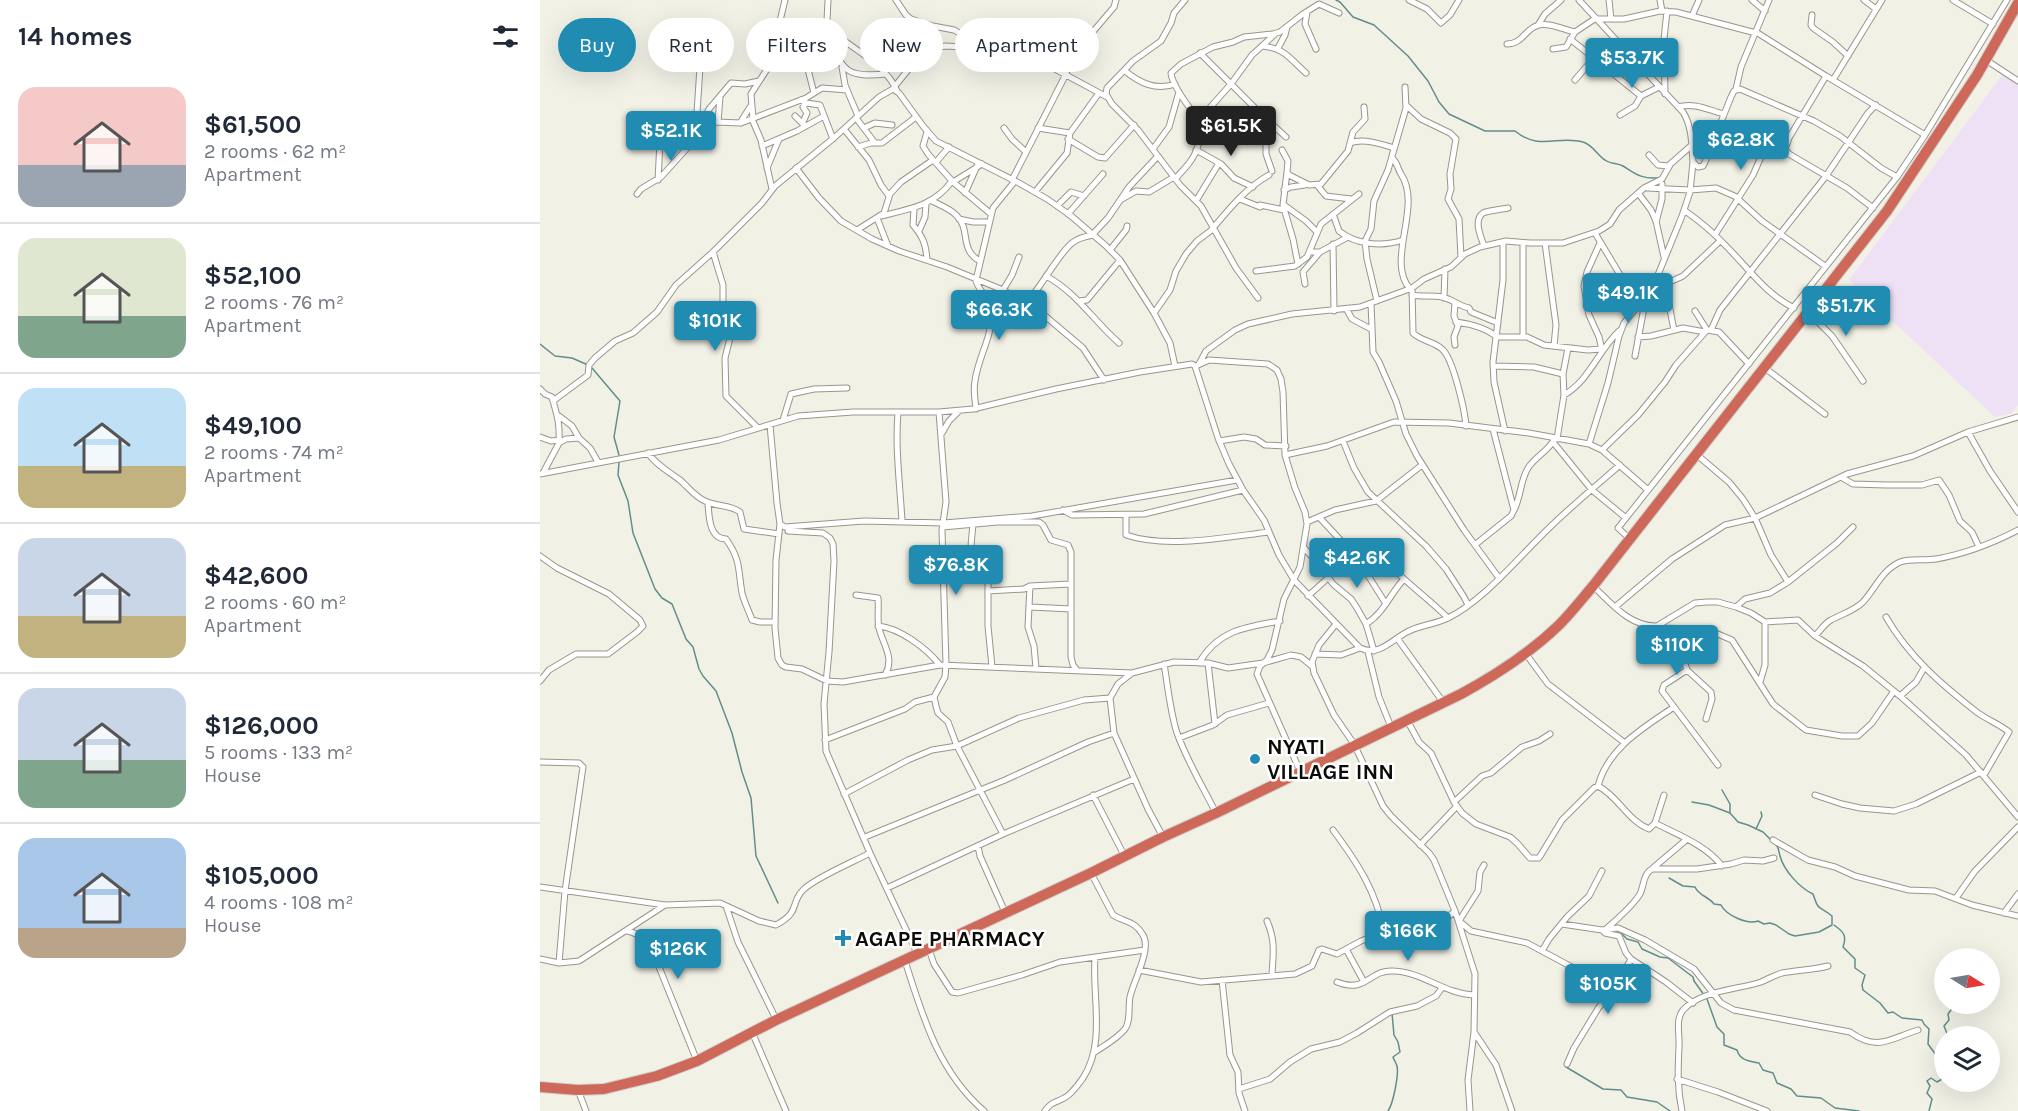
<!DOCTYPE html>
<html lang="en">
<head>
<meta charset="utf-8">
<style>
  :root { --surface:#fff; --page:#f2f2f3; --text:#1f2937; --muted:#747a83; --line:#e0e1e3; --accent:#208cb2 }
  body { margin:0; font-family:Karla,sans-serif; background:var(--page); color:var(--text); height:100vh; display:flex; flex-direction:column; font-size:22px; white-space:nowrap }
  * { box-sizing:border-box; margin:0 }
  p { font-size:20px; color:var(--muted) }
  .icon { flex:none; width:33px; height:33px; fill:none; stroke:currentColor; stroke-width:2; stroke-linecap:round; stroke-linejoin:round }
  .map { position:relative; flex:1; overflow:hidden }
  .side { display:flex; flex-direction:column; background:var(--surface); width:540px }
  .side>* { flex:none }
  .hud { position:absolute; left:18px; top:18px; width:570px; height:54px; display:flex; gap:12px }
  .needle { width:39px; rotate:101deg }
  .buttons { position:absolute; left:1394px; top:948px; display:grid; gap:12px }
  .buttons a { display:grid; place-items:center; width:66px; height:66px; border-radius:50%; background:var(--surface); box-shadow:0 6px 24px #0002; font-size:30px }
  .price { position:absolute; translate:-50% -51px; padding:0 14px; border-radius:6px; background:var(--accent); color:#fff; font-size:20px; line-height:39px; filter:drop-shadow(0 2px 3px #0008) }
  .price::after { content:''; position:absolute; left:50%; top:36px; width:18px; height:14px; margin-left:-9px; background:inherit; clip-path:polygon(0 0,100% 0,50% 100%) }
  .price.on { background:#222; color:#fff }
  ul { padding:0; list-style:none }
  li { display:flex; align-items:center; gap:18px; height:150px; padding:0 18px }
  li+li { border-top:2px solid var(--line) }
  li span { display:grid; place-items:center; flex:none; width:168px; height:120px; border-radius:18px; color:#555 }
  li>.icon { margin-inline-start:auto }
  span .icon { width:72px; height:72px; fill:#fffc; stroke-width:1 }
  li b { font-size:26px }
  h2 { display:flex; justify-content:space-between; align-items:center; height:72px; padding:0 18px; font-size:26px }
  .chip { padding:0 21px; border-radius:27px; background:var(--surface); box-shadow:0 6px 24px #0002; font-size:21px; line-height:54px }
  .chip.on { background:var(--accent); color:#fff }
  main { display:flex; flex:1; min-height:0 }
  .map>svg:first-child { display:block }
  .education { fill:#eee1f5 }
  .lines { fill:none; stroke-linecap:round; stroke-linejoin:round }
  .stream { stroke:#608e8d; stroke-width:1.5 }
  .street-casing { stroke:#98968c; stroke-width:7 }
  .highway-casing { stroke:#cfcece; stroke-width:12 }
  .street { stroke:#fff; stroke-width:5 }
  .highway { stroke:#ce695a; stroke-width:10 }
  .poi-dot { fill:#208cb2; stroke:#fff; stroke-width:2 }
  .labels { text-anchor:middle; stroke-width:5; stroke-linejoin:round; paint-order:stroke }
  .poi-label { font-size:22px; font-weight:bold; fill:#0d0c09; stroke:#fff; text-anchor:start }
</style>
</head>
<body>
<main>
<section class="side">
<h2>14 homes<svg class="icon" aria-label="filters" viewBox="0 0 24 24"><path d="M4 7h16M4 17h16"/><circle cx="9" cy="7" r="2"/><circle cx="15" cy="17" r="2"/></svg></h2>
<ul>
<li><span style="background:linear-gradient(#f6c9c9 65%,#9aa5b1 0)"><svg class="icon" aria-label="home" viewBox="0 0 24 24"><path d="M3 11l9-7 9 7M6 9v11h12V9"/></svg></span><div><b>$61,500</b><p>2 rooms · 62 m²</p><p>Apartment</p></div></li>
<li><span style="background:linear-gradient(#dfe7d0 65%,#7fa58c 0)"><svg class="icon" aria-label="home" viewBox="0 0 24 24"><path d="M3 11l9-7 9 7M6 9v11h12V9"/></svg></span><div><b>$52,100</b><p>2 rooms · 76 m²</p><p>Apartment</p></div></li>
<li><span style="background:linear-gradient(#bfe0f5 65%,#c2b280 0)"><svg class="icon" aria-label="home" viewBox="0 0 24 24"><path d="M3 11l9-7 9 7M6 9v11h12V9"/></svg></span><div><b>$49,100</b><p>2 rooms · 74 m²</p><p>Apartment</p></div></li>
<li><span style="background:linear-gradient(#c9d6e8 65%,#c2b280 0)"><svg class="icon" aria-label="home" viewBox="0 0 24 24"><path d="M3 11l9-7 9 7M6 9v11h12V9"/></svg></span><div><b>$42,600</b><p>2 rooms · 60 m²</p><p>Apartment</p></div></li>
<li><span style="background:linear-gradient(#c9d6e8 60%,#7fa58c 0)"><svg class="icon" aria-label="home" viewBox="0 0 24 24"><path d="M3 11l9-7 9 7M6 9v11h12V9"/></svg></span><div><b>$126,000</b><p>5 rooms · 133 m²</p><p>House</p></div></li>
<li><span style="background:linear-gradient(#a9c7e8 75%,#b9a48a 0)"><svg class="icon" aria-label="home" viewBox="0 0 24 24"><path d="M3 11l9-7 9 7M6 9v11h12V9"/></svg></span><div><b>$105,000</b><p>4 rooms · 108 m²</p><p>House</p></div></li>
</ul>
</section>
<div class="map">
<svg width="1478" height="1111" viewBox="0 0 1478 1111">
  <rect width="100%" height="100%" fill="#f2f1e6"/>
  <path class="education" d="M1463 74 1478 85V405L1472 413 1455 417 1309 280Z"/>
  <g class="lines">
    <path class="stream" d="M796 0 800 2 813 17 834 25 868 56 888 81 899 102 909 114 945 131H975C999 151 1018 135 1043 142 1053 145 1057 155 1065 160 1070 164 1077 163 1083 166 1096 174 1101 179 1118 178
      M0 344 15 356 32 358 48 365
      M52 368 80 401 74 437 79 455
      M79 462 78 475 88 501 93 533 115 589 122 598 132 604 146 639 153 647 159 669 163 676 176 691 192 733 202 772 211 798 216 856 238 903
      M1182 790 1190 804V813
      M1152 802 1169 805 1190 813 1198 822 1208 825 1223 832 1237 846C1239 849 1239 853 1240 856 1244 871 1260 888 1273 894 1279 912 1278 905 1292 916V924
      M1216 829 1222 816 1221 812
      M1129 878 1143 886 1155 887C1159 896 1168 896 1174 904L1181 905C1186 915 1207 925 1218 921L1224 924 1230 923 1236 925 1249 934 1255 936 1279 932 1292 925
      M1294 925C1304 932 1307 936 1303 947L1315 959V968L1325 975 1322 985 1323 990 1340 1003 1348 1013 1353 1012 1362 1018 1382 1020 1384 1024 1389 1029 1388 1044 1399 1059
      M1074 932 1081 933 1087 939 1098 942 1102 949 1120 957 1128 958 1153 977 1154 981 1167 999 1177 1027 1184 1034V1045L1197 1050C1200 1061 1210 1061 1219 1063L1223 1070 1233 1073 1237 1083 1251 1089 1257 1096 1281 1098 1295 1108 1319 1111
      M1408 1036 1404 1026 1409 1020 1408 1014 1411 1010V1004
      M1026 1067 1063 1089 1081 1090 1087 1097 1117 1102 1130 1111
      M848 1111C853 1104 859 1075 857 1066 856 1063 854 1060 853 1057L860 1052 858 1042 854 1035 852 1013
      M1389 1111 1392 1099 1387 1093 1390 1086 1387 1081 1391 1078 1397 1082 1402 1079C1403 1067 1397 1055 1404 1043"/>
    <g class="street-casing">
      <path id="street" d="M288 0 287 21 289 28C311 50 344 61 357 91
        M356 0 366 15 371 19 393 26 414 30 446 48 480 58 500 61 567 97
        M645 0 634 13 631 23 621 41 593 61 567 88 566 94 572 104 598 130 640 185 661 206 696 268 718 298
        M869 0 887 9 901 23 910 15 919 0
        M1039 0 1143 112C1152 126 1152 146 1153 162L1158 167 1163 166 1165 162 1191 97 1194 91 1200 89 1274 121 1300 136 1341 168 1357 177
        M1069 0 1071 19
        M1120 0 1122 11
        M1212 0 1225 11
        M1324 0 1336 9
        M1413 0 1453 24
        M767 12 765 24 776 49
        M1272 15 1271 25 1273 28 1293 42 1308 56
        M1152 16 1159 0
        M1057 19H1084L1120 11 1136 12 1216 33
        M998 25 1005 14 1021 0
        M1216 32 1286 76 1385 135
        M286 34C304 70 303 78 346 74
        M1030 39 1054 58
        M967 44C982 44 984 31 996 26 1007 21 1024 30 1035 32L1056 18
        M262 46 274 93
        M722 46C745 48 750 59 766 73
        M738 48 745 35 747 27
        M385 49 406 46 421 47 437 44
        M1013 49 1026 47 1035 32
        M660 53 722 115 746 137
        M327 56 331 51 341 47 353 53 371 67
        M1054 58 1101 96
        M1446 60 1478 81
        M230 62 245 0
        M302 67 305 85 318 116
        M585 71C600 83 616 91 635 84
        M525 74 551 34 574 7 576 0
        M1286 76 1249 138 1245 149 1249 154 1307 188 1333 208
        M1035 80 1053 59 1076 40
        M1293 80 1342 0
        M355 86 386 48 396 27
        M1196 89 1201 67 1229 0
        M1125 94 1124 39 1127 11
        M261 100 266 103 280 105 293 139
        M866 105 881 119 910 133 916 139 910 174 911 189 908 199 919 219 921 257
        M1138 107C1154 102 1168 110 1184 114
        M1080 115 1095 106 1101 96 1119 87
        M255 116 263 124
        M316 118 335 143
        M212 119 221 140 232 189
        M213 119 211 94 233 60 292 30
        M659 120C651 110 632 85 631 73L641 64 673 47 693 42 704 37 733 34 740 32 763 14 779 4 799 13
        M726 120V154L732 171
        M178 122 180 97
        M200 123 210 107
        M161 125 169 109 191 83 205 84 219 81
        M264 127 263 122 267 113 263 107 266 103
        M156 128 160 67 169 39
        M324 128 335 123 352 125
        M464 128 472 139 486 152
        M498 128 530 133
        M304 129 329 160 341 185 349 196
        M387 132 383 146 388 154 413 182 451 214
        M528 139 558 157 565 158 594 125
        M810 143C824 138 841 144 854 148
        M222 146 257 131 284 116
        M318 147 331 143H342L376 117
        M613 149 629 127 639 92
        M656 150 681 164 694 178 713 187
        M742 150 748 161 747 172 749 175 769 185 781 184 808 151 813 132 825 119 824 107
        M1109 155 1118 165 1128 166 1152 145 1179 127
        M852 158C858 163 857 168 861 174 883 207 845 260 870 289
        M396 162 409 147
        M227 168 239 139
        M256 168 279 198 301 221 332 239 359 251 407 267 463 290 504 315 543 348 564 380
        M747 172 743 205 753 239 758 264
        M635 179C646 167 657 157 659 140 660 133 656 128 659 120L691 84 712 55 734 35
        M118 180 120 142
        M472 180 526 74
        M413 182 442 164
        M777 185 786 196 811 199
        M1107 188 1150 190
        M744 190 751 187 765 185
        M1150 190 1176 188 1199 198
        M495 192 527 153 530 133 559 93
        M425 193 437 166
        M1098 193 1111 210 1116 221 1124 257
        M97 194 101 189 121 177 148 147 154 130 158 126 176 122 201 123 266 98 282 88 307 90
        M582 199 596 191 609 192 634 177
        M700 199 720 207
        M1198 199 1222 221 1285 266
        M392 201C400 205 411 209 417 216 431 230 419 250 440 261
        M656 201 679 163
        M720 205 744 210
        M744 205 766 221 777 232
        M517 206 531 192 544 196
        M374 209 373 225C383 237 386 244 387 260
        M1144 210C1158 220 1172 231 1184 244 1206 265 1225 294 1254 308
        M528 214 563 174
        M793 214 799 231C816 245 843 247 863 240
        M341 216C369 209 394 206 412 181
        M337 218 348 246
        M419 219 433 222H449
        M1116 222 1122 199V184
        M673 228C689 209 707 187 729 175
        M317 230 344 213 350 194 361 182 393 160
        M379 231 385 217 386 204
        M1055 233 1098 305
        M553 234 568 218 589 187 618 156
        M1175 235 1213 175 1225 148 1230 146 1245 149
        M963 242V280L953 362 954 382 965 431
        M983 243V337
        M1005 243 1016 325 1014 346
        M1060 243 1047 272 1044 286 1049 315 1059 337 1062 350
        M793 244 794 311
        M944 246C941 237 933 220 943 213 947 211 963 209 968 208
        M570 250 586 230 587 226
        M173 252 183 285V315L190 338 185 358 186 396 218 428
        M770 252H780L808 237
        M716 271 755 266 767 257 781 224 819 194
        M506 276C536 292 554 321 579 343
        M765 284 763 272 780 252
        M1125 284 1134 330
        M872 288 873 333C881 341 893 341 902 349 913 358 925 411 926 426
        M463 290 472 275 479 257
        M1112 290 1143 276 1180 241
        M872 295C882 297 893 295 902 297 912 299 919 306 929 308L931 312 958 323
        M904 298 905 269
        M539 301 547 300 580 260
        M837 301 827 259 825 241 831 229 834 201 848 170 866 108 865 87
        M831 303 833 352 839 362 856 401 866 434 877 456 924 530 959 578
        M807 310 812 319 831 329
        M1155 311 1167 330
        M1268 312 1292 336 1323 381
        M451 313 459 321C486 321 512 259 532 243 538 238 547 236 554 235
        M614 313 630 290 636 271 646 254 657 241 673 229
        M916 322C931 324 944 327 956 336
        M1171 330 1180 310 1286 176 1328 113 1336 105
        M956 337H987L1004 345 1048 350 1061 349
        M1098 337 1111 336 1143 328 1165 332
        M915 345 914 337 918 326 914 316 915 303
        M1095 356 1106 297
        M659 364 666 351 695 330 708 324 752 314 820 307 872 288 884 279 911 267 925 254 940 247 966 241 990 243H1023L1059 231 1070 224 1079 210 1104 188 1122 179 1130 165
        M658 365 669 360 728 364 737 370 741 379 743 392 745 455 755 488 765 512 767 524 760 567 744 599 732 650 727 660 720 666 717 674 760 771
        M953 366 994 367 1023 374
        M1225 368 1285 414
        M0 389 5 394 12 397C17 416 20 422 19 443
        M1024 395C1049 381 1058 351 1079 331
        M13 401 48 375 49 365 55 358 75 341 93 333 117 312 136 285 173 252 222 203 235 186 295 137 339 97 353 89 359 93 383 126 396 141 479 183 507 199 530 215 565 245 580 260 614 313 630 343 635 366
        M436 409C435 399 433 390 435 381 438 357 453 336 451 313 450 295 438 292 436 280L453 208 475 181
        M358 412C355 448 360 485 362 521
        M399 412 406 502 402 530 406 665 405 677 394 697 396 706 398 713 408 722 417 746 463 834
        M19 416 32 426 39 438 50 448 58 462
        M243 420 251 394 274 389 307 388
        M230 425 237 503 240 524 245 527 324 521 404 523 492 516 697 480
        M1428 432 1450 471 1478 512
        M402 433 409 421 418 412
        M0 437 11 441 19 440
        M1017 439 1024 395 1023 374 1028 348
        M679 441 704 437 716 439 725 445 746 446
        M803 441 814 468 828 492 886 546 906 569 924 597 928 605
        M1013 442 1052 490 1086 518
        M1049 444 1068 383 1079 336 1084 323 1113 287 1142 216 1150 192 1153 162
        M1062 450 1098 415 1125 382 1136 365 1167 330 1179 332 1209 364
        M108 453C116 465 128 471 140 480 148 487 155 497 165 501 177 507 189 504 200 512L204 529 239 534
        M1156 454 1189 482 1203 499 1215 518 1231 555 1248 582
        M745 455 787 446 854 422 909 423 989 433 1049 444 1062 450 1108 490
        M3 473 19 443 26 439 39 438
        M0 474 179 440 258 416 313 412H399L433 409 516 389 600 372 652 364 655 366 678 438 689 464 703 490 724 520 739 555 754 580 820 648C840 657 852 639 869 631 881 625 896 624 908 618 941 602 973 564 998 539 1023 513 1052 489 1080 465
        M1301 477 1313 484 1346 485H1382L1399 480 1409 495 1420 521 1432 532 1439 547
        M168 503C169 516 169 539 186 539 201 560 198 570 202 593 204 602 209 611 212 620L220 622H235
        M523 510 532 515 604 514 703 490
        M974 510C981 497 980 481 988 468 995 457 1007 452 1014 440
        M586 515V535C627 549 687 537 729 532
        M779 517 817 558 846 604
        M767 522 795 510 836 501 882 465
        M240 524 236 560 235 628 238 658 242 665 246 667 262 669 287 681 303 682 400 665 592 673
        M433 524C432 539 428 555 435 569L445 573 448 579V626L452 667
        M403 527 457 522H499L503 525 511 540 528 545 531 552V657L533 665 537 670
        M248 531 283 533 290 538 293 544 294 561 289 652 284 704 286 751 330 853 378 955
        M1090 539 1078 528 1357 177 1385 135 1467 0
        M936 544 971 516 974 510 953 429
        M832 545C853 574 883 593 908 618
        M764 548 778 563 793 584 811 599 817 608 826 624 834 651
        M0 556 17 568 69 594 100 620 103 626 97 632 68 654H36L9 670 0 681
        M490 586 488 627 494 646 496 668
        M1053 586C1071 603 1090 627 1117 626L1155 603 1167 602H1178L1196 607 1211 613 1225 622 1258 620 1275 636 1323 666 1360 696 1426 755 1478 817
        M448 591 484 589 490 586 530 584
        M316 595 338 598C339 608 337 619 339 628 343 645 355 658 345 675
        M768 596 788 578
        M490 607 531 609
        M1075 607 1132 559 1185 525 1215 518 1307 474 1373 456 1428 432 1478 417
        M1196 607 1205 599 1230 593 1248 582 1297 543 1313 527
        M1346 617C1369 657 1402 685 1438 713 1448 720 1461 725 1469 732L1444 775
        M796 624 779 645 772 662 774 673 794 715 814 744 843 806 851 816 889 853 894 860 915 911 935 974 934 1032 956 1065 972 1111
        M826 624C844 613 850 594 864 579
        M338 626C360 628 386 648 400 665
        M1120 628 1157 629 1173 632 1192 640 1233 704 1266 730 1302 736H1318L1332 723 1354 691
        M1121 629 1139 646 1147 670 1171 692 1172 699 1166 719
        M1275 636C1280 631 1285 623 1291 620 1302 614 1314 611 1323 602 1336 588 1341 571 1360 562 1372 558 1384 561 1396 559 1425 554 1453 543 1478 530
        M857 638 903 702
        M828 652 839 697 851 727
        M775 654 801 655 820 648
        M986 654 1008 684 1085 743
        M659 663C678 630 706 627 740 621
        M668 663 675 724
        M624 664C628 687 630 711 637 733 647 761 663 787 676 813
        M1147 670 1124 685 1122 691 1178 765
        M1220 682 1225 665V622
        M1360 696 1376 682 1384 668
        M867 720 879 742 891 753 914 802 922 813 936 824 970 837 977 843 990 858H999L1022 820 1054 788 1058 786C1078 796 1088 821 1109 829L1115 823 1124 795
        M639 738 673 725 687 715 729 703
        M285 740 365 709 375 702 394 697
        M0 762 39 763 43 767 25 891 19 963
        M1058 786C1068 748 1103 728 1134 707
        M304 794 368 760 392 750 417 746 479 718 544 700 570 698
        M553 795 585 857
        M1275 795 1302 804 1320 808 1354 811 1376 804 1441 772
        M914 802 942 776 951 773 982 747 999 741 1010 734
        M1115 823C1138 835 1166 845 1182 866
        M793 830C816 861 838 893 843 932
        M325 837 465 780 548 742 574 733
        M623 837 608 809 574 733 570 698 578 684 592 673 634 662 668 663 688 668 723 663 751 655 761 657 772 666
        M1233 840 1268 860 1295 867 1315 876 1369 890 1395 891 1432 905 1478 916
        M880 845 917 806
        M438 846 440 856 465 912
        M944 865 940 872 938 891 919 921 931 931 987 943 1043 973
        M1113 868 1146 840
        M551 873 573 915C586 923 594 920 603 935 612 949 593 982 590 997 588 1007 591 1021 585 1029 577 1039 565 1045 555 1052
        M0 887 125 905 180 903 219 921 236 925C262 911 249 903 264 889 277 877 313 862 330 853
        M347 888 463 834 594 779
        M1416 898 1435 871 1478 827
        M186 906 198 942 236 1019
        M1464 913 1478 894
        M727 921C736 942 733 954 732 975
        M1022 924 1062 930 1078 928 1105 940 1154 969 1181 1003 1194 1010 1310 1032C1338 1052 1349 1039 1378 1030
        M1066 929C1077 919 1092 907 1100 894 1104 886 1103 874 1112 869H1157L1191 864 1204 860 1223 861 1234 858
        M1062 930 1065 933 1079 936 1086 953 1091 959 1126 982 1153 1003
        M87 931C103 934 108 943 115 957L157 1061
        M389 949 394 964 412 992 418 993 482 975 520 962 605 950
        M806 949 824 982
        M1002 951 1009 939 1027 917 1049 896 1062 871
        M0 959 19 963 39 961 125 905
        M365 961C383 1017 398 1071 444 1111
        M599 970 661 982 755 974 772 966 779 950 782 949 797 954 821 941 843 932 862 931 900 924 915 911
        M682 980 690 1055 698 1072 699 1093 705 1111
        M797 982C827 994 829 969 854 971 882 972 905 994 934 995
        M212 1032 246 1111
        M1027 1064 1034 1048 1059 1007 1073 993 1091 959
        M1137 1079 1178 1092 1227 1111
        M699 1089 730 1079 750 1062 771 1049 800 1042 817 1033 850 1012 877 1006 896 996 902 988
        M38 1090 46 1111
        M505 1111C511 1102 515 1103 524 1098 531 1095 538 1085 543 1078 566 1043 552 997 555 957
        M930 1111 928 1080 934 1032
        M1142 1111C1137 1088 1138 1069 1139 1047 1140 1035 1135 1020 1143 1010 1161 990 1197 990 1221 982 1228 979 1235 975 1242 973 1257 970 1273 970 1288 966"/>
    </g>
    <g class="highway-casing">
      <path id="highway" d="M0 1087 38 1090 64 1089 117 1076 157 1061 236 1020 551 873 623 837 676 813 921 694C956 675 990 653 1019 625 1031 613 1042 599 1053 586L1347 211 1437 75 1478 3"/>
    </g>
    <use href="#street" class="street"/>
    <use href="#highway" class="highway"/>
  </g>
  <g class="poi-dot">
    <circle cx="715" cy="759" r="6"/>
    <path d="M300 929h6v6h6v6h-6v6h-6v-6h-6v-6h6z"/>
  </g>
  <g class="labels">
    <g class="poi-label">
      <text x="727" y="754">NYATI<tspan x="727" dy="25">VILLAGE INN</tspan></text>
      <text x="315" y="946">AGAPE PHARMACY</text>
    </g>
  </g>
</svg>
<div class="buttons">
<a><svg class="needle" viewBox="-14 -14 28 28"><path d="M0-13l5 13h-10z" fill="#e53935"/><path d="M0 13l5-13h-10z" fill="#747a83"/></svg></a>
<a><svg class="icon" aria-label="layers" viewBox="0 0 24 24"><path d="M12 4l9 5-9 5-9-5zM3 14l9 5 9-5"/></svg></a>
</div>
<b class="price" style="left:1092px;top:89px">$53.7K</b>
<b class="price on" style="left:691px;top:157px">$61.5K</b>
<b class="price" style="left:131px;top:162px">$52.1K</b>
<b class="price" style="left:1201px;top:171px">$62.8K</b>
<b class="price" style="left:1088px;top:324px">$49.1K</b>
<b class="price" style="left:1306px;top:337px">$51.7K</b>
<b class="price" style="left:459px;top:341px">$66.3K</b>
<b class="price" style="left:175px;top:352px">$101K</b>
<b class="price" style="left:817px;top:589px">$42.6K</b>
<b class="price" style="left:416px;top:596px">$76.8K</b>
<b class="price" style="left:1137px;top:676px">$110K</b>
<b class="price" style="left:868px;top:962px">$166K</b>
<b class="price" style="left:138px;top:980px">$126K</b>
<b class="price" style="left:1068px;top:1015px">$105K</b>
<div class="hud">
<a class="chip on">Buy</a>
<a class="chip">Rent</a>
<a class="chip">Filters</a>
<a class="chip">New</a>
<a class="chip">Apartment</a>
</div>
</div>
</main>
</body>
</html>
